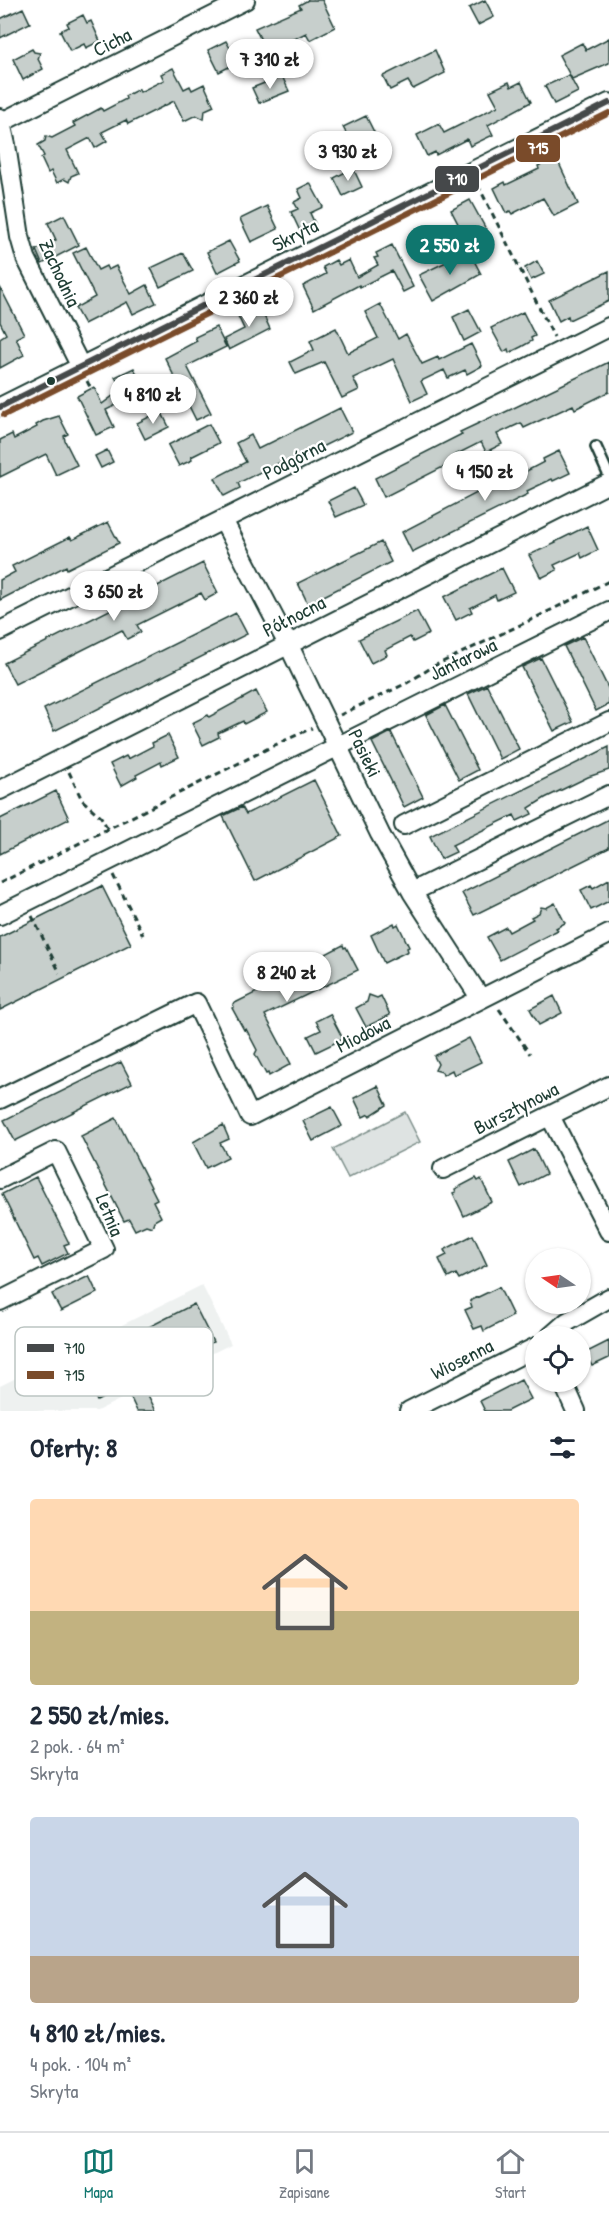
<!DOCTYPE html>
<html lang="pl">
<head>
<meta charset="utf-8">
<style>
  :root { --surface:#fff; --page:#f2f2f3; --text:#1f2937; --muted:#747a83; --line:#e0e1e3; --accent:#0f766e }
  body { margin:0; font-family:"Patrick Hand",sans-serif; background:var(--page); color:var(--text); height:100vh; display:flex; flex-direction:column; font-size:22px; white-space:nowrap }
  * { box-sizing:border-box; margin:0 }
  p { font-size:20px; color:var(--muted) }
  .icon { flex:none; width:33px; height:33px; fill:none; stroke:currentColor; stroke-width:2; stroke-linecap:round; stroke-linejoin:round }
  .map { position:relative; height:1411px; overflow:hidden }
  .drawer { display:flex; flex-direction:column; background:var(--surface); flex:1 }
  .drawer>* { flex:none }
  .needle { width:39px; rotate:283deg }
  .controls { position:absolute; left:525px; top:1248px; display:grid; gap:12px }
  .controls a { display:grid; place-items:center; width:66px; height:66px; border-radius:50%; background:var(--surface); box-shadow:0 2px 4px #0004; font-size:30px }
  .price { position:absolute; translate:-50% -51px; padding:0 14px; border-radius:21px; background:#fff; color:#222; font-size:20px; line-height:39px; filter:drop-shadow(0 2px 3px #0008) }
  .price::after { content:''; position:absolute; left:50%; top:36px; width:18px; height:14px; margin-left:-9px; background:inherit; clip-path:polygon(0 0,100% 0,50% 100%) }
  .price.selected { background:var(--accent); color:#fff }
  ul { padding:0; list-style:none }
  li { display:grid; align-content:center; gap:12px; height:318px; padding:0 30px }
  li span { display:grid; place-items:center; height:186px; border-radius:6px; color:#555 }
  li>.icon { margin-inline-start:auto }
  span .icon { width:108px; height:108px; fill:#fffc; stroke-width:1 }
  li b { font-size:26px }
  h2 { display:flex; justify-content:space-between; align-items:center; height:72px; padding:0 30px; font-size:26px }
  .tabs { display:flex; justify-content:space-around; align-items:center; height:84px; border-top:2px solid var(--line); background:var(--surface); font-size:16px; color:var(--muted) }
  .tabs a { display:grid; justify-items:center; gap:3px }
  .tabs .selected { color:var(--accent) }
  .map>svg:first-child { display:block }
  .built { fill:#eef1f0 }
  .green { fill:#dee3e2; stroke:#7e908b; stroke-width:1.5 }
  .building { fill:#c7cfcc; stroke:#1f3d34; stroke-width:1.5 }
  .lines { fill:none; stroke-linecap:round; stroke-linejoin:round }
  .lane-casing { stroke:#1f3d34; stroke-width:14 }
  .street-casing { stroke:#1f3d34; stroke-width:22 }
  .path { stroke:#1f3d34; stroke-width:3; stroke-dasharray:6 4.5; stroke-linecap:butt }
  .lane { stroke:#fff; stroke-width:9 }
  .street { stroke:#fff; stroke-width:18 }
  .bus-1-casing { stroke:#fff; stroke-width:10 }
  .bus-2-casing { stroke:#fff; stroke-width:10 }
  .bus-1 { stroke:#45484a; stroke-width:6 }
  .bus-2 { stroke:#7a4b2a; stroke-width:6 }
  .bus-dot { fill:#1f3d34; stroke:#fff; stroke-width:2 }
  .labels { text-anchor:middle; stroke-width:4.5; stroke-linejoin:round; paint-order:stroke }
  .street-label { font-size:20px; fill:#1f3d34; stroke:#fff }
  .key { fill:#fff; stroke:#bcc5c2; stroke-width:1.5 }
  .key-label { font-size:16px; fill:#1f3d34 }
  .line-badge { stroke:#fff; stroke-width:2 }
  .badge-label { font-size:16px; text-anchor:middle; font-weight:bold; fill:#fff }
</style>
</head>
<body>
<div class="map">
<svg width="609" height="1411" viewBox="0 0 609 1411">
  <rect width="100%" height="100%" fill="#fff"/>
  <filter id="ink" filterUnits="userSpaceOnUse"><feTurbulence type="fractalNoise" baseFrequency=".0167" numOctaves="2"/><feDisplacementMap in="SourceGraphic" scale="12" xChannelSelector="R" yChannelSelector="G"/><feConvolveMatrix kernelMatrix="1 2 1 2 8 2 1 2 1" color-interpolation-filters="sRGB"/></filter>
  <g filter="url(#ink)">
    <path class="built" d="M202 1285 231 1344 97 1411H0V1386Z"/>
    <path class="green" d="M405 1112 420 1142 348 1178 333 1149Z"/>
    <path class="building" d="M308 0H322L335 27 310 40 306 33 267 52 255 28 301 8 299 5Z
      M485 0 494 17 478 25 469 8Z
      M23 8 30 23 0 38V19Z
      M83 15 87 23 91 21 100 41 86 48 84 44 70 51 60 31 69 27 67 23Z
      M609 38V63L572 79 559 55 582 43 586 50Z
      M226 41 230 48 237 51 233 65 219 72 208 50Z
      M32 49 34 52 40 53 38 59 43 69 23 80 13 59Z
      M435 50 445 73 413 89 408 81 390 90 383 76Z
      M173 68 184 89 190 86 192 90 204 84 214 106 205 110 204 119 196 115 184 121 174 101 128 124 126 120 102 132 107 141 95 148 90 138 67 150 78 173 71 176 69 182 64 179 57 183 51 171 48 173 41 158 44 156 38 145 45 141 46 136 52 138 75 126 73 123 101 108 103 111 126 99 125 96 139 89 140 92 164 80 161 74Z
      M569 75 578 92 554 104 545 86Z
      M282 76 289 91 259 103 252 88Z
      M509 82 511 87 521 82 531 102 488 125 493 135 470 146 467 139 436 155 435 152 427 156 417 135 439 124 444 133 498 106 490 91Z
      M366 116 380 144 374 147 375 150 359 158 343 127Z
      M556 157 578 204 554 216 543 198 512 214 510 211 506 213 494 188 505 182 506 185 539 169 538 166Z
      M353 168 362 187 343 196 334 178Z
      M310 183 323 207 310 213 315 224 300 231 291 212 298 209 294 202 302 198 298 189Z
      M470 200 487 231 467 241 451 210Z
      M267 206 278 229 251 242 240 219Z
      M64 215 79 245 42 264 36 250 56 240 48 223Z
      M229 241 240 261 217 273 207 252Z
      M392 245 413 287 403 292 392 271 360 287 359 285 314 309 303 286 326 274 323 267 336 260 339 265 349 260 357 277 378 265 374 258 378 257 376 253Z
      M86 247 98 270 106 266 108 270 116 266 131 294 147 285 156 303 133 314 127 302 84 324 75 308 95 297 73 253Z
      M469 251 481 274 433 301 419 275Z
      M183 253 193 271 160 287 151 268Z
      M537 261 544 274 531 280 525 268Z
      M609 271V301L569 320 568 316 559 321 549 300Z
      M0 287 24 334 16 338 24 355 0 368V338L6 334 0 322Z
      M380 304 398 339 406 334 422 364 438 357 439 360 471 344 482 366 467 374 465 370 448 378 444 370 421 381 427 394 412 401 393 359 353 378 359 390 342 398 324 362 296 374 290 362 314 350 310 341 336 328 348 353 378 338 365 312Z
      M260 307 270 329 229 350 224 339 244 329 238 316Z
      M469 309 481 332 464 341 453 317Z
      M523 312 535 336 531 338 532 341 521 347 509 353 508 349 504 352 491 328Z
      M216 327 226 347 187 366 211 413 196 420 165 358 197 341 195 337Z
      M609 362V392L575 409 573 405 524 428 521 423 497 434 502 444 486 452 481 442 453 456 455 461 384 497 375 478 462 434 460 432 496 415 497 416Z
      M134 368 145 391 106 410 114 427 96 435 77 396 94 387 102 404 122 389 115 377Z
      M340 408 352 432 285 465 283 461 238 483 240 488 224 496 215 478 246 462 236 443 251 435 258 449Z
      M161 411 169 427 145 439 137 423Z
      M59 416 68 434 64 436 65 441 77 465 56 475 46 454 0 477V440L12 434 14 439 37 427 36 425 43 421Z
      M209 424 219 443 191 457 192 460 179 466 168 445Z
      M107 450 113 462 101 468 95 456Z
      M559 451 570 473 553 481 552 479 527 491 528 494 412 552 402 532 517 472 519 475 544 462 543 459Z
      M354 488 363 505 336 517 328 501Z
      M108 522 119 543 67 569 66 566 0 600V580L15 572 12 566 70 537 72 540Z
      M587 526 598 550 582 558 580 553 554 565 557 570 541 578 529 555 556 543 555 542Z
      M381 542 391 562 308 604 298 583Z
      M203 563 218 593 205 600 201 593 137 625 141 632 127 639 122 630 15 684 4 663Z
      M502 568 514 592 497 600 495 595 470 608 472 612 456 620 444 597Z
      M417 611 429 634 413 642 410 637 385 650 387 655 371 663 359 639Z
      M236 613 247 634 54 731 44 709Z
      M583 637 609 690V704L596 711 564 646Z
      M541 658 573 722 554 731 522 667Z
      M487 685 519 749 500 759 468 694Z
      M256 691 267 712 244 724 243 721 218 733 219 737 203 745 192 723 208 715 209 717Z
      M445 705 478 770 459 780 426 715Z
      M391 732 423 797 404 807 372 742Z
      M168 735 179 757 162 765 161 762 136 775 137 777 121 786 110 764 126 756 128 759 153 746 152 743Z
      M609 747V770L588 777 545 798 529 808 532 814 517 821 514 815 452 845 456 852 441 859 430 836Z
      M314 780 342 836 255 881 223 816 242 807 246 814Z
      M56 791 69 819 0 854V819Z
      M609 819V848L474 915 462 893Z
      M609 879V901L591 910 581 890 591 885 593 888Z
      M102 886 131 944 0 1010V937Z
      M555 903 565 923 556 928 558 930 500 960 487 937 506 927 509 932 533 919 531 917 539 913 541 907 546 908Z
      M394 923 395 926 398 924 409 947 407 948 408 951 384 963 371 935Z
      M343 945 344 948 346 947 358 970 265 1015 291 1064 269 1076 268 1073 266 1074 255 1054 257 1050 246 1029 244 1030 232 1008 234 1007 233 1004 277 982 275 980 321 959 320 957Z
      M369 995 377 998 381 996 390 1015 366 1027 356 1008 367 1002Z
      M554 996 562 1013 539 1025 530 1009Z
      M330 1014 343 1039 316 1052 308 1036 321 1030 316 1021Z
      M469 1038 481 1062 454 1075 452 1070 443 1075 442 1072 435 1070 438 1064 434 1056Z
      M121 1062 132 1083 15 1141 4 1120Z
      M378 1086 387 1105 370 1116 369 1114 363 1117 354 1098Z
      M332 1107 342 1126 313 1141 303 1121Z
      M116 1118 157 1199 153 1201 161 1217 154 1221 152 1227 146 1225 135 1230 129 1219 124 1221 81 1136Z
      M223 1125 229 1139 220 1143 228 1157 206 1168 193 1142Z
      M534 1149 546 1174 521 1187 509 1162Z
      M36 1177 69 1243 64 1245 68 1253 42 1266 38 1258 34 1260 2 1194Z
      M476 1178 478 1181 481 1179 492 1202 464 1216 453 1193 456 1192 455 1189Z
      M473 1235 487 1265 459 1279 456 1274 448 1278 439 1259 447 1255 444 1250Z
      M89 1276 97 1293 61 1311 52 1294Z
      M499 1287 513 1316 484 1331 482 1326 474 1329 465 1310 472 1307 470 1301Z
      M194 1304 213 1342 140 1379 156 1411H137L125 1386 97 1401 78 1363Z
      M609 1341V1358L592 1366 585 1353Z
      M521 1380 531 1399 507 1411H485L480 1401Z"/>
    <g class="lines">
      <g class="lane-casing">
        <path id="lane" d="M596 447 609 476"/>
      </g>
      <g class="street-casing">
        <path id="street" d="M0 118 6 145 20 237 26 258 81 367
          M0 123 245 0
          M0 407 609 103
          M223 520 292 652 380 834 412 892 481 999
          M0 631 609 327
          M0 790 609 483
          M404 825 609 722
          M412 892 609 795
          M0 915 609 611
          M0 1099 196 1003 250 1116 609 934
          M550 1116 609 1231
          M443 1169 609 1086
          M0 1179 56 1151 104 1249 0 1301
          M551 1336 567 1322 609 1298
          M563 1382 576 1411
          M409 1411 536 1347"/>
      </g>
      <path class="path" d="M478 185 554 337
        M87 381 91 389
        M340 715 407 683 434 666 535 618 609 581
        M69 772 82 800 101 817 108 829
        M113 875 143 935
        M0 883 275 745 312 728
        M32 916 60 973
        M499 1009 530 1054"/>
      <use href="#lane" class="lane"/>
      <use href="#street" class="street"/>
      <g class="bus-1-casing">
        <path id="bus-1" d="M0 407 609 103"/>
      </g>
      <g class="bus-2-casing">
        <path id="bus-2" d="M4 415 609 113"/>
      </g>
      <use href="#bus-1" class="bus-1"/>
      <use href="#bus-2" class="bus-2"/>
    </g>
  </g>
  <circle class="bus-dot" cx="51" cy="381" r="5"/>
  <g class="labels">
    <g class="street-label">
      <text transform="translate(112 42) rotate(-27)" y="7">Cicha</text>
      <text transform="translate(295 235) rotate(-27)" y="7">Skryta</text>
      <text transform="translate(60 273) rotate(65)" y="7">Zachodnia</text>
      <text transform="translate(294 459) rotate(-27)" y="7">Podgórna</text>
      <text transform="translate(294 616) rotate(-27)" y="7">Północna</text>
      <text transform="translate(463 659) rotate(-26)" y="7">Jantarowa</text>
      <text transform="translate(365 753) rotate(64)" y="7">Pasieki</text>
      <text transform="translate(363 1034) rotate(-27)" y="7">Miodowa</text>
      <text transform="translate(516 1108) rotate(-27)" y="7">Bursztynowa</text>
      <text transform="translate(110 1215) rotate(68)" y="7">Letnia</text>
      <text transform="translate(462 1359) rotate(-27)" y="7">Wiosenna</text>
    </g>
  </g>
  <rect x="15" y="1327" width="198" height="69" rx="9" class="key"/>
  <rect x="27" y="1344" width="27" height="8" fill="#45484a"/>
  <rect x="27" y="1371" width="27" height="8" fill="#7a4b2a"/>
  <g class="key-label">
    <text x="64" y="1354">710</text>
    <text x="64" y="1381">715</text>
  </g>
  <g class="line-badge">
    <rect x="515" y="134" width="46" height="29" rx="6" fill="#7a4b2a"/>
    <rect x="434" y="165" width="46" height="28" rx="6" fill="#45484a"/>
  </g>
  <g class="badge-label">
    <text x="538" y="154">715</text>
    <text x="457" y="185">710</text>
  </g>
</svg>
<div class="controls">
<a><svg class="needle" viewBox="-14 -14 28 28"><path d="M0-13l5 13h-10z" fill="#e53935"/><path d="M0 13l5-13h-10z" fill="#747a83"/></svg></a>
<a><svg class="icon" aria-label="locate" viewBox="0 0 24 24"><circle cx="12" cy="12" r="6"/><path d="M12 2v4M12 18v4M2 12h4M18 12h4"/></svg></a>
</div>
<b class="price" style="left:270px;top:90px">7 310 zł</b>
<b class="price" style="left:348px;top:182px">3 930 zł</b>
<b class="price selected" style="left:450px;top:276px">2 550 zł</b>
<b class="price" style="left:249px;top:328px">2 360 zł</b>
<b class="price" style="left:153px;top:425px">4 810 zł</b>
<b class="price" style="left:485px;top:502px">4 150 zł</b>
<b class="price" style="left:114px;top:622px">3 650 zł</b>
<b class="price" style="left:287px;top:1003px">8 240 zł</b>
</div>
<section class="drawer">
<h2>Oferty: 8<svg class="icon" aria-label="filters" viewBox="0 0 24 24"><path d="M4 7h16M4 17h16"/><circle cx="9" cy="7" r="2"/><circle cx="15" cy="17" r="2"/></svg></h2>
<ul>
<li><span style="background:linear-gradient(#ffd9b3 60%,#c2b280 0)"><svg class="icon" aria-label="home" viewBox="0 0 24 24"><path d="M3 11l9-7 9 7M6 9v11h12V9"/></svg></span><div><b>2 550 zł/mies.</b><p>2 pok. · 64 m²</p><p>Skryta</p></div></li>
<li><span style="background:linear-gradient(#c9d6e8 75%,#b9a48a 0)"><svg class="icon" aria-label="home" viewBox="0 0 24 24"><path d="M3 11l9-7 9 7M6 9v11h12V9"/></svg></span><div><b>4 810 zł/mies.</b><p>4 pok. · 104 m²</p><p>Skryta</p></div></li>
</ul>
</section>
<nav class="tabs">
<a class="selected"><svg class="icon" aria-label="map" viewBox="0 0 24 24"><path d="M3 6l6-2 6 2 6-2v14l-6 2-6-2-6 2zM9 4v14M15 6v14"/></svg>Mapa</a>
<a><svg class="icon" aria-label="saved" viewBox="0 0 24 24"><path d="M7 4h10v16l-5-4-5 4z"/></svg>Zapisane</a>
<a><svg class="icon" aria-label="home" viewBox="0 0 24 24"><path d="M3 11l9-7 9 7M6 9v11h12V9"/></svg>Start</a>
</nav>
</body>
</html>
